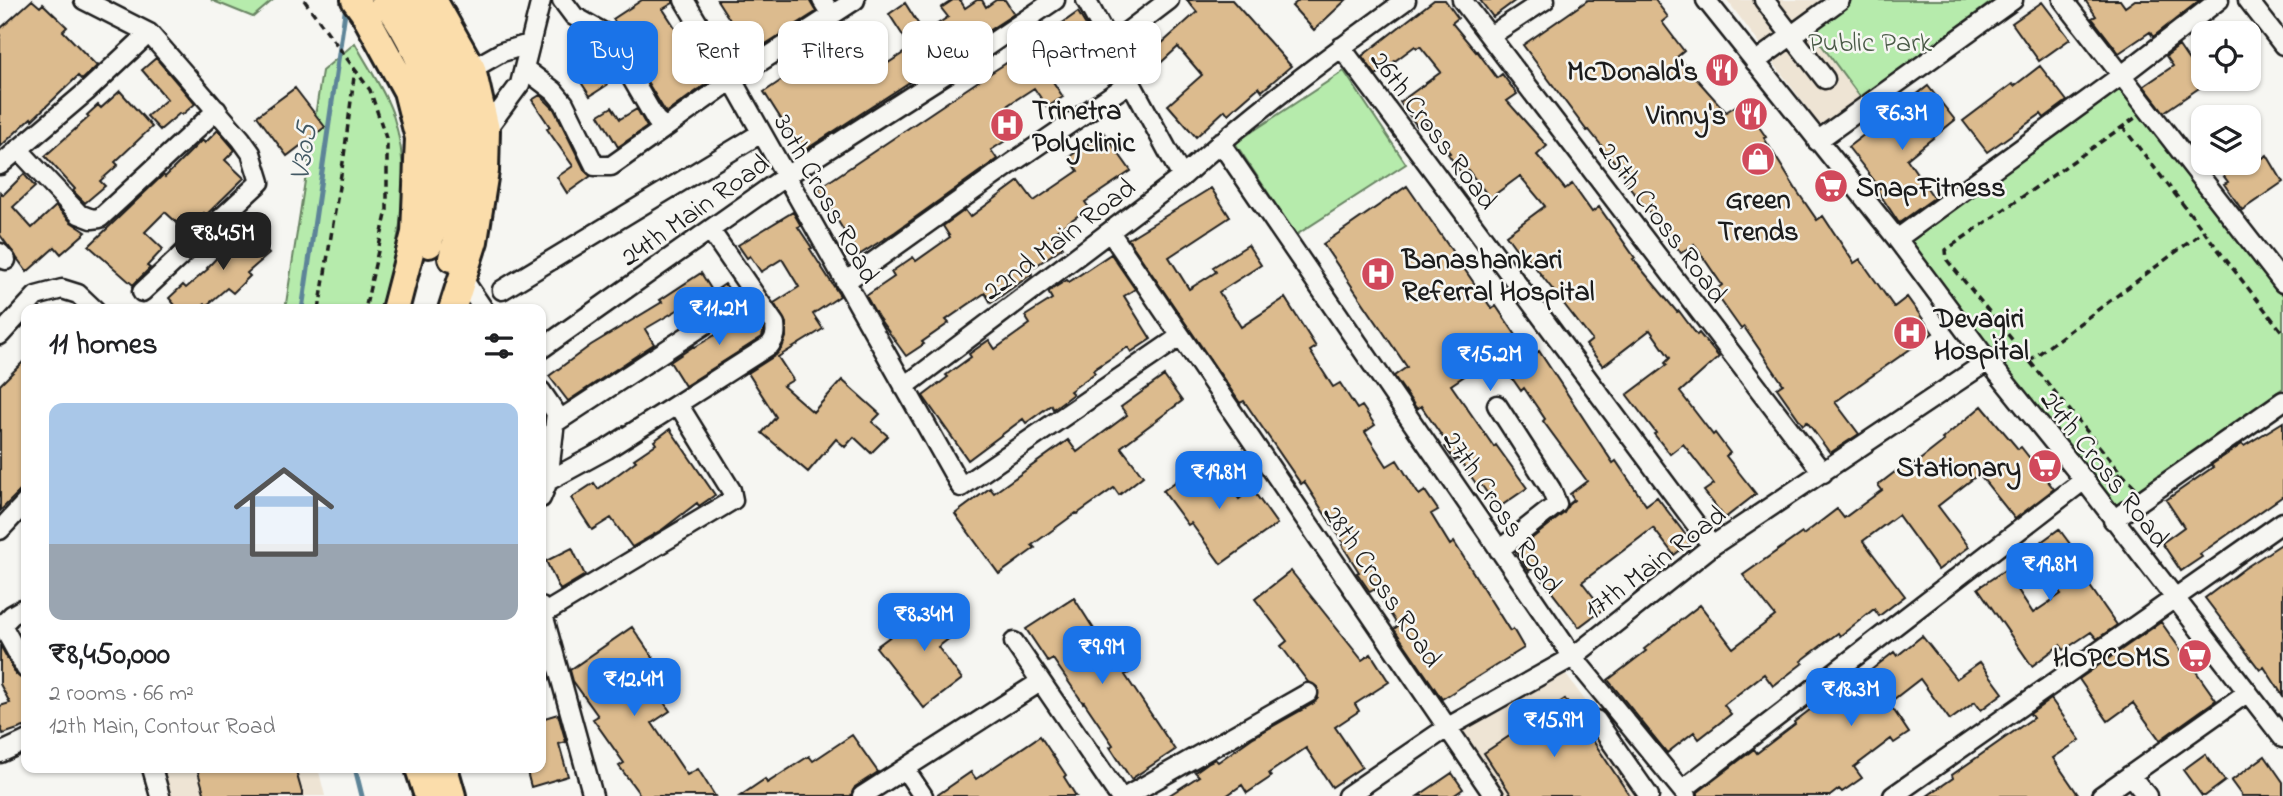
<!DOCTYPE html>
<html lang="en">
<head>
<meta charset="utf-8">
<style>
  :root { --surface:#fff; --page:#f6f6f6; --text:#202124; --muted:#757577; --accent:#1a73e8 }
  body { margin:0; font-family:"Indie Flower",sans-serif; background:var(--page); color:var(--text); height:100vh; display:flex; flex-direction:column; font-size:26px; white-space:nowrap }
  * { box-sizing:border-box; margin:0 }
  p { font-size:23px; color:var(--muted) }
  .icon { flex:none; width:38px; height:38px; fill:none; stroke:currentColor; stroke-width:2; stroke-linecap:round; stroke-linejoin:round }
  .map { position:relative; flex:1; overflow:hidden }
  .side { position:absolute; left:21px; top:304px; width:525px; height:469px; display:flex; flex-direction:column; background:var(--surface); border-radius:14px; box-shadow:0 2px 5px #0004 }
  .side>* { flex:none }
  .top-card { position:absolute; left:567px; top:21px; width:665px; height:63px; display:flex; gap:14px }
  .tools { position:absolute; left:2191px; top:21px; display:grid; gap:14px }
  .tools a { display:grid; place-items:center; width:70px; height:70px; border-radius:14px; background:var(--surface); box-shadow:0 2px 5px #0004; font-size:35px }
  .price { position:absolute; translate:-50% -60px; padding:0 16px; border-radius:14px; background:var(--accent); color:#fff; font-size:23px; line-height:46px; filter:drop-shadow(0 2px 4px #0008) }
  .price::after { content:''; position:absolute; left:50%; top:42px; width:21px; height:16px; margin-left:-10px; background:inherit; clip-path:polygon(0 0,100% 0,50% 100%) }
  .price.active { background:#222; color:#fff }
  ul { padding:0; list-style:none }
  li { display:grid; align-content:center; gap:14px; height:371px; padding:0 28px }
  li span { display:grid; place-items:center; height:217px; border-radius:14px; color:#555 }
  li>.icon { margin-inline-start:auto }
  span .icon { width:126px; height:126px; fill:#fffc; stroke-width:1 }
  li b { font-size:30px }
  h2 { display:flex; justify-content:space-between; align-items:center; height:84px; padding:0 28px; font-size:30px }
  .pill { padding:0 24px; border-radius:14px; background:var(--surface); box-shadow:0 2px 5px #0004; font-size:24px; line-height:63px }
  .pill.active { background:var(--accent); color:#fff }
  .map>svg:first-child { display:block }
  .built { fill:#eee4d4 }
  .green { fill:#b6ebac; stroke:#698464; stroke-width:2 }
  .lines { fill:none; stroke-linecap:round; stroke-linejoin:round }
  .stream { stroke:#5d8498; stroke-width:5 }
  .building { fill:#dcbb8e; stroke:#1c1c1c; stroke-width:2 }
  .minor-casing { stroke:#1c1c1c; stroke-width:23 }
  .highway-casing { stroke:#1c1c1c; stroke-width:32 }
  .path { stroke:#1c1c1c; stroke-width:3.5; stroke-dasharray:7 5; stroke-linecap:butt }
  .minor { stroke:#f6f6f2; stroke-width:18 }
  .highway { stroke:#fbddab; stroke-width:26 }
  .labels { text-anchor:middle; stroke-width:5; stroke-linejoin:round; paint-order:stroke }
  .park-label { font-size:28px; fill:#4a5a47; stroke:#f6f6f2 }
  .poi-label { font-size:28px; font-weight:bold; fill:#1c1c1c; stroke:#f6f6f2; text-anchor:end }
  .street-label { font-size:28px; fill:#1c1c1c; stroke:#f6f6f2 }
  .water-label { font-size:30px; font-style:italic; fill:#425964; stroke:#f6f6f2 }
</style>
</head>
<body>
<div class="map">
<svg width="2283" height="796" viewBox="0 0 2283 796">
  <rect width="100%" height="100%" fill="#f6f6f2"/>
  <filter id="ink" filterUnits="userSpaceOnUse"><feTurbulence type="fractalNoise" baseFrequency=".0143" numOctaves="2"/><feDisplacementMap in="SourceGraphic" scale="14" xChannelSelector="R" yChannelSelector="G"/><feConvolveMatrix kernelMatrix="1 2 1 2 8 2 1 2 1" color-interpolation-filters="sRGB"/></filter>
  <g filter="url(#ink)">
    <path class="built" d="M1727 0H1838L1806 24 1861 98 1822 128Z
      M1561 668 1656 796H1502L1460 733Z
      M145 768H318L325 796H155Z"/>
    <path class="green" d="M211 0H273L253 17Z
      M1838 0H1994L1861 98 1806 24Z
      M355 43C367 66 385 90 393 115 415 184 398 243 380 310H285L322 71Z
      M1344 71 1406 164 1296 235 1235 143Z
      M2122 77 2283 291V388L2114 514 1907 238Z"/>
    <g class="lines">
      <path class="stream" d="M302 310 346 5
        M355 768 362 796"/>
    </g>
    <path class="building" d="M32 0 40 7 43 4 67 27 63 31 97 66 82 80 78 76 32 120 31 118 0 147V29Z
      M642 0H673V3L663 9 680 35 687 30 716 77 666 113 631 55 623 40 626 38 613 19Z
      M717 0H809L816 12 756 50 740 25 735 28Z
      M953 0H960L965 8 977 0H982L986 7 996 0H1005L1014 14 802 152 764 92 792 73 795 77 853 39 849 34 863 25 888 63 911 48 889 14 905 3 924 33 948 17 941 8Z
      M1187 0H1232L1291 66 1262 91 1259 87 1228 114 1225 110 1196 137 1168 105 1202 75 1178 47 1154 69 1135 47 1151 33 1161 44 1197 12Z
      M1299 0H1346L1314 30 1292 6Z
      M1434 0H1445L1458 18 1452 23 1476 52 1477 51 1497 78 1502 74 1517 94 1507 101 1547 146 1537 155 1565 189 1572 184 1592 212 1599 207 1635 258 1633 259 1677 312 1679 311 1697 335 1699 333 1719 357 1680 392 1713 435 1715 433 1730 453 1726 456 1756 494 1725 518 1704 491 1714 484 1683 444 1670 454 1654 434 1656 433 1627 395 1667 365 1665 363 1670 358 1650 330 1603 366 1586 345 1592 340 1524 253 1521 256 1506 235 1545 206 1520 176 1490 198 1468 170 1462 174 1448 154 1450 153 1424 121 1417 126 1400 102 1441 72 1420 46 1417 48 1415 46 1376 75 1362 56Z
      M1480 0H1516L1493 17Z
      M1588 0H1655L1668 17 1662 22 1684 51 1677 57 1726 112 1742 102 1766 137 1764 138 1797 191 1817 220 1823 216 1854 263 1860 259 1894 307 1907 297 1933 333 1835 402 1859 434 1830 453 1807 422 1803 425 1777 388 1783 384 1744 327 1741 329 1714 291 1722 285 1694 244 1681 253 1652 212 1650 213 1625 181 1628 179 1589 130 1587 131 1523 45Z
      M2085 0H2120L2125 7 2135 0H2200L2153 37 2150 32 2119 53 2092 18 2096 16Z
      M2042 2 2070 39 2039 61 2012 23Z
      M1078 12 1097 44 1050 77 1063 97 1047 107 1034 88 1008 105 1024 129 991 150 997 159 895 232 859 255 818 189 986 76 1030 48 1029 47Z
      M581 46 607 85 590 96 575 73 579 70 569 54Z
      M2179 46 2205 84 2164 112 2144 86 2173 66 2166 56Z
      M156 58 195 104 182 115 180 113 160 130 147 116 167 99 142 70Z
      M2040 66 2067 101 2044 118 2041 114 1987 152 1963 121 2012 84 2014 86Z
      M1928 86 1955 120 1907 159 1934 198 1899 223 1877 190 1880 188 1848 147Z
      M295 88 325 127 287 156 257 116Z
      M120 91 152 127 115 162 118 165 100 181 105 186 85 203 73 191 75 189 45 156 89 117 87 115 98 105 101 108Z
      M540 95 554 109 585 171 591 176 567 193 557 177 573 166 547 129 550 127 532 100Z
      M612 107 620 119 637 109 647 127 618 147 599 115Z
      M218 130 235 150 225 160 244 178 206 215 204 213 187 232 165 212 145 232 163 249 147 266 150 268 133 285 89 246 163 175 165 177 202 140 205 143Z
      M1104 133 1131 171 1085 202 1089 208 1053 233 1063 247 1030 270 1032 274 991 303 985 293 946 320 949 323 922 342 924 344 906 356 878 317 866 296 894 277 891 272 913 257 916 261 950 237 943 226 965 210 970 217 1019 181 1034 201 1078 171 1069 157Z
      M2267 155 2283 182 2242 210 2224 184 2228 182 2214 163H2252L2253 165Z
      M24 174 35 187 13 207 32 228 56 206 71 222 86 232 61 254 55 247 27 272 0 235V192L3 195Z
      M1407 186 1492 309 1496 306 1531 357 1539 351 1613 463 1616 461 1646 505 1657 497 1691 542 1674 555 1653 528 1582 582 1603 609 1579 627 1533 568 1529 571 1516 551 1564 513 1568 505 1574 500 1570 494 1587 481 1543 421 1545 419 1524 388 1521 391 1496 355 1451 385 1494 447 1496 445 1527 488 1498 508 1480 483 1477 485 1458 458 1455 461 1445 447 1448 445 1421 406 1417 409 1394 376 1407 367 1323 244Z
      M1211 188 1230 217 1169 257 1189 289 1216 272 1213 267 1248 245 1261 265 1219 292 1241 327 1285 298 1316 347 1310 351 1333 387 1340 383 1357 409 1362 406 1375 425 1365 432 1387 466 1397 460 1419 495 1425 491 1438 510 1431 514 1450 545 1454 542 1510 631 1513 629 1524 648 1442 699 1394 629 1398 626 1375 589 1370 592 1357 573 1359 572 1342 545 1344 544 1304 482 1301 484 1244 401 1240 403 1128 239Z
      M793 212 801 226 798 227 812 248 810 249 840 296 813 314 823 329 778 357 793 380 783 386 813 412 842 380 880 414 872 422 888 436 871 453 854 437 845 447 836 439 808 472 762 433 776 417 748 373 776 355 782 348 786 337V323L774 303 799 287 782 259 761 272 750 256 747 258 738 245Z
      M244 226 269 254 247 273 250 276 233 293 227 288 206 306 205 304 198 310H179L169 298 183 285 186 288 208 269 207 268 226 248 223 245Z
      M1111 254 1135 289 1124 296 1151 339 1131 352 1128 347 1093 370 1095 373 1070 391 1073 394 1053 409 1051 405 1026 423 1023 419 968 460 923 396 948 377 946 375 971 357 969 354 989 340 995 349 1030 324 1025 316 1052 299 1048 292 1054 288 1067 280 1069 282Z
      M701 273 713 292 725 284 732 293 706 310 698 298 645 329 654 344 568 401 549 376 591 345 662 302 660 300Z
      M751 309 764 328 762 337 685 386 670 362 694 346 695 347 720 332 718 329Z
      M26 359V485L0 511V385Z
      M1164 376 1182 401 1121 447 1143 476 1119 495 1114 488 1077 514 1076 513 1032 545 1035 548 999 574 955 514 990 488 994 493 1068 440 1077 452 1127 415 1121 407Z
      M1982 406 2018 449 2021 447 2054 489 2015 519 1979 474 1938 506 1969 547 1938 570 1898 515 1863 541 1905 596 1879 616 1874 609 1840 636 1838 633 1801 661 1803 663 1773 686 1764 674 1724 705 1731 714 1699 739 1694 732 1667 753 1608 680 1646 651 1644 649 1700 605 1733 648 1775 616 1743 575 1802 533 1803 535 1837 509 1844 518 1882 490 1878 485 1904 465 1907 470 1944 441 1942 439Z
      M2283 422V496L2200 554 2202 557 2181 571 2162 543 2184 527 2166 500 2213 467 2211 465 2242 444 2244 446Z
      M670 429 715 495 699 506 697 503 663 529 632 547 611 518 592 530 571 498 594 483 598 489 636 461 634 459 656 444 654 441Z
      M1209 457 1239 499 1252 489 1277 524 1221 564 1191 523 1188 525 1163 491Z
      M2059 529 2087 567 2080 572 2117 625 2097 639 2091 632 2064 650 2060 645 2032 666 1978 588 2005 570 2033 613 2061 594 2029 551Z
      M2283 543V696L2264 667 2260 670 2205 598 2245 568Z
      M572 548 585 575 560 590 546 561Z
      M1291 571 1362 660 1371 654 1389 682 1355 704 1359 711 1335 727 1362 767 1332 787 1306 748 1269 773 1271 777 1247 793 1242 785 1226 796H1168L1199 776 1195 772 1209 762 1215 759 1218 762 1252 738 1314 703 1318 698 1317 687 1308 682 1281 646 1287 641 1255 599Z
      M1074 598 1099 637 1103 634 1129 673 1125 675 1175 750 1131 779 1110 747 1113 745 1084 702 1083 703 1053 659 1048 662 1026 629Z
      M941 599 963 628 938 647 962 679 924 708 876 647Z
      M2161 622 2216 700 2160 740 2133 703 2108 721 2079 679Z
      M632 627 656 662 642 671 670 711 652 723 687 775 698 769 715 796H641L619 766 624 763 593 719 598 716 573 681 570 670Z
      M1922 636 1956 679 1980 662 2003 693 1981 710 1975 702 1950 720 1920 679 1889 703 1909 733 1894 743 1891 739 1854 767 1862 778 1842 792 1839 789 1830 796H1698V792L1754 749 1757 753 1795 724 1794 722 1811 709 1814 712 1865 672 1866 674 1894 652 1897 656Z
      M0 645 16 674 26 681V730L24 727 3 734 0 725V706L10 703 0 684Z
      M1565 699 1630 796H1512L1484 753Z
      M2051 699 2080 740 2053 758 2079 796H1927L1953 778 1952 775 2033 718 2030 714Z
      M558 714 566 742 559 744 568 776 531 787 526 768H541V719Z
      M852 735 878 772 855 787 851 796H740L765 779 767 783 809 756 813 761Z
      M1040 736 1066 775 1064 777 1076 796H936L971 772 976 779Z
      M2205 754 2225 781 2205 796H2202L2183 770Z
      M2265 756 2283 782V796H2242L2231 781Z
      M197 768H295L303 796H205Z
      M1452 773 1463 789 1453 796H1418Z"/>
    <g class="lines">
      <g class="minor-casing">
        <path id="minor" d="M84 0 149 33 241 139 251 153 260 182 142 292
          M562 0 574 16 606 34 656 120 662 125H669L732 80 855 0
          M684 0 732 80 961 487 1181 336
          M822 0 832 16
          M1086 0 1182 177
          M1462 0 1823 473
          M1706 0 1897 239 1988 361 2084 480 2283 738
          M1764 0 1825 79
          M2063 0 2283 283
          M2248 0 2283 45
          M1490 36 1545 0
          M1110 45 1169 0
          M1341 47 1712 546
          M1755 62 1840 0
          M472 69 502 52 529 44
          M525 69 554 91 564 103 595 166H611L669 125
          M486 130 520 84 541 0
          M1817 141 2013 0
          M1220 142 1573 657 1687 796
          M18 149 79 214 92 219 100 218 217 110
          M0 165 86 92 149 33
          M1110 232 1494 796
          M1897 239 2122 75 2219 0
          M0 253 6 260
          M463 279 484 310
          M845 282 1012 163 1131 82
          M502 290 761 133
          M0 335 36 296 62 289 78 294 95 310
          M541 349 786 176 952 70 1055 0
          M904 387 1182 177C1252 113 1329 56 1406 0
          M541 391 556 413 548 481 541 498
          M1497 405 1551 489 1557 504 1499 550
          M555 423 753 293
          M548 481 607 449 770 345C776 337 776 333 775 324L710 230
          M2113 520 2283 401
          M0 530 26 502
          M541 607 593 796
          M543 614 733 500 731 490 678 404
          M2 625 26 669
          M0 627 12 615 26 607
          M1014 642 1119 796
          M1596 720 1649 796
          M0 753 26 741
          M152 768 160 796
          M905 769 923 796
          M2130 775 2147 796
          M1682 790 2084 480
          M862 796 1040 682
          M1127 796 1308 693
          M1347 796 1448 727 1573 657 1712 546 1988 361
          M1893 796 2283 522
          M2101 796 2248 692"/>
      </g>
      <g class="highway-casing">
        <path id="highway" d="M355 0 363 11 407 91 419 138 415 233 395 310
          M385 0C441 76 450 154 429 244
          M412 0 441 50 457 103 465 164 456 243 452 258
          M433 0 472 69 486 130 485 171 474 241 452 310
          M419 768 428 796
          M444 768 452 796"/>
      </g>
      <path class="path" d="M304 0 370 90 387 141V210L365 310
        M2122 126 2283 333
        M319 310 344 156 355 69
        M2029 361 2204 231
        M2105 483 2121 473
        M2135 487 2121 473 1947 260 1946 250 2135 118"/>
      <use href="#minor" class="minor"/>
      <use href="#highway" class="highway"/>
    </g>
  </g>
  <defs>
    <g id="restaurant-disc" transform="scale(1.75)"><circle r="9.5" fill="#d1495b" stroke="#f6f6f2"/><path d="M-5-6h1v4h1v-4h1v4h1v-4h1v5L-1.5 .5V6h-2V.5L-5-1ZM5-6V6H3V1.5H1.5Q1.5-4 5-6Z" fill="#fff"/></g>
    <g id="hospital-disc" transform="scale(1.75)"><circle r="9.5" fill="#d1495b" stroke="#f6f6f2"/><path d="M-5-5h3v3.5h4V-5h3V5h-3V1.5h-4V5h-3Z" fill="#fff"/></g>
    <g id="shop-disc" transform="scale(1.75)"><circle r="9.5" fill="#d1495b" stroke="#f6f6f2"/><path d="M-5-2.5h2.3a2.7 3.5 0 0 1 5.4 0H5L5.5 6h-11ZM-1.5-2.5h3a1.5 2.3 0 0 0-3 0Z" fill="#fff"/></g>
    <g id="supermarket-disc" transform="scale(1.75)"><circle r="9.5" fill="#d1495b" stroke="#f6f6f2"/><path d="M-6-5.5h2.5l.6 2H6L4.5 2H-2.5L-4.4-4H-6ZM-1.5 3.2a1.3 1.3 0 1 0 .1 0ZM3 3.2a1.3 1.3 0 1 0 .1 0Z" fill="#fff"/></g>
  </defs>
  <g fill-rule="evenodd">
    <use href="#restaurant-disc" x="1722" y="70"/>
    <use href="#restaurant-disc" x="1751" y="114"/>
    <use href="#hospital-disc" x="1007" y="125"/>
    <use href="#shop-disc" x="1758" y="159"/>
    <use href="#supermarket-disc" x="1831" y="186"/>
    <use href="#hospital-disc" x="1378" y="274"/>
    <use href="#hospital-disc" x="1910" y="333"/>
    <use href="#supermarket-disc" x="2045" y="466"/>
    <use href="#supermarket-disc" x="2195" y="656"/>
  </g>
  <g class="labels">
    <g class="park-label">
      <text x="1870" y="51">Public Park</text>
    </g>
    <g class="poi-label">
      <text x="1698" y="80">McDonald's</text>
      <text x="1032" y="119" text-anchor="start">Trinetra<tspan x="1032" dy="32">Polyclinic</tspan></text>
      <text x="1726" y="124">Vinny's</text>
      <text x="1856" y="196" text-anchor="start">SnapFitness</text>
      <text x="1758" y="208" text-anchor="middle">Green<tspan x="1758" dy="32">Trends</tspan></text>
      <text x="1402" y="268" text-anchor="start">Banashankari<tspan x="1402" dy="32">Referral Hospital</tspan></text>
      <text x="1934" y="327" text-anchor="start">Devagiri<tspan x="1934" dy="32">Hospital</tspan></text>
      <text x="2021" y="476">Stationary</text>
      <text x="2170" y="666">HOPCOMS</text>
    </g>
    <g class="street-label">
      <text transform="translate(1435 129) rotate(53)" y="10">26th Cross Road</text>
      <text transform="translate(828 198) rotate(61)" y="10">30th Cross Road</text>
      <text transform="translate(694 209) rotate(-35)" y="10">24th Main Road</text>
      <text transform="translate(1664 221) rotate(53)" y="10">25th Cross Road</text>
      <text transform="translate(1058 238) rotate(-37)" y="10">22nd Main Road</text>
      <text transform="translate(2106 468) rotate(52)" y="10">24th Cross Road</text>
      <text transform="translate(1504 511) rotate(56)" y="10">27th Cross Road</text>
      <text transform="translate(1654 561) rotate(-37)" y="10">17th Main Road</text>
      <text transform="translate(1384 585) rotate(56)" y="10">28th Cross Road</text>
    </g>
    <g class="water-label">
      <text transform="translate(302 152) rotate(-82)" y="10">V305</text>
    </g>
  </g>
</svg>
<div class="tools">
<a><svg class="icon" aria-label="locate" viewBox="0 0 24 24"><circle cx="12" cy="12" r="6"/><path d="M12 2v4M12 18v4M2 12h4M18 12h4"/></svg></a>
<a><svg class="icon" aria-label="layers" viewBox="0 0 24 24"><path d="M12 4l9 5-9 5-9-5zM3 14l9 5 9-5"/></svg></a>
</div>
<b class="price" style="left:1902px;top:152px">₹6.3M</b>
<b class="price active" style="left:223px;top:272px">₹8.45M</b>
<b class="price" style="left:719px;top:347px">₹11.2M</b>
<b class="price" style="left:1490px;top:393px">₹15.2M</b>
<b class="price" style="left:1219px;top:511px">₹19.8M</b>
<b class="price" style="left:2050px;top:603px">₹19.8M</b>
<b class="price" style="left:924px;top:653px">₹8.34M</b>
<b class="price" style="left:1102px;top:686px">₹9.9M</b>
<b class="price" style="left:634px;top:718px">₹12.4M</b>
<b class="price" style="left:1851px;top:728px">₹18.3M</b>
<b class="price" style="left:1554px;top:759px">₹15.9M</b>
<div class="top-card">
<a class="pill active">Buy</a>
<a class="pill">Rent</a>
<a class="pill">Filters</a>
<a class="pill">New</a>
<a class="pill">Apartment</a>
</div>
<section class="side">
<h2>11 homes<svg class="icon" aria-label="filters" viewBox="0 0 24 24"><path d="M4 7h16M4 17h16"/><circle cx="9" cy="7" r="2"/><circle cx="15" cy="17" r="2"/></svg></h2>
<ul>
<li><span style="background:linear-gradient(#a9c7e8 65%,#9aa5b1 0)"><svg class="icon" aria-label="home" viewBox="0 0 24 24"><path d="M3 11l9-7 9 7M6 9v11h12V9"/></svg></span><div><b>₹8,450,000</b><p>2 rooms · 66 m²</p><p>12th Main, Contour Road</p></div></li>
</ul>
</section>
</div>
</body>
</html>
